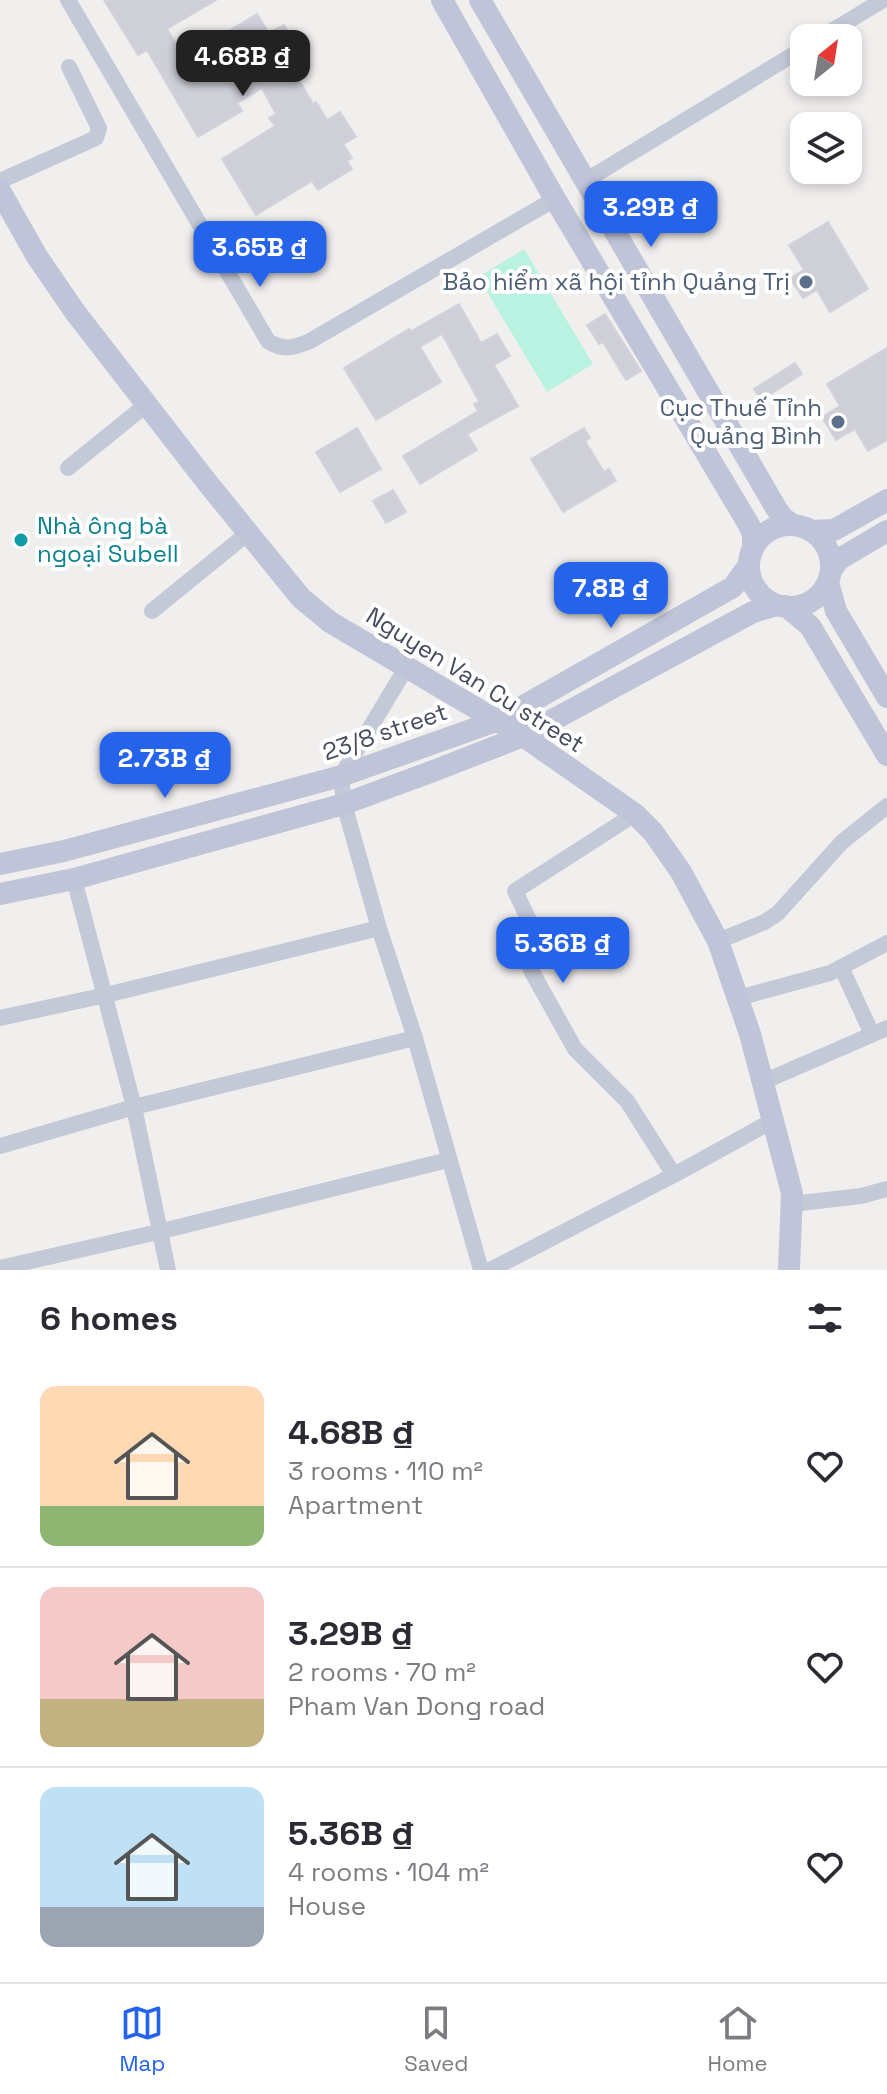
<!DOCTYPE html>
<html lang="en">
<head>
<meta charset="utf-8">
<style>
  :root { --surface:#fff; --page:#f2f2f3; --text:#2b2b33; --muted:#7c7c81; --line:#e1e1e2; --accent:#2563eb }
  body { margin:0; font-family:"Space Grotesk",sans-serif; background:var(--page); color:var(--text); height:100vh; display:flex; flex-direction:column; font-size:30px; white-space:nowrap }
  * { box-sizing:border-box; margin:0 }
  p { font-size:26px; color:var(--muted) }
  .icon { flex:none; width:44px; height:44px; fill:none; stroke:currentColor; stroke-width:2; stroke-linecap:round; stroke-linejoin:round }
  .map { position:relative; height:1270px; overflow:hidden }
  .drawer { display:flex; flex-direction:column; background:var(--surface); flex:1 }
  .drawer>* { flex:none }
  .needle { width:52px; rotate:30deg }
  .fabs { position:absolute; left:790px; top:24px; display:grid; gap:16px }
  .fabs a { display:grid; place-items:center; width:72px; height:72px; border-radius:16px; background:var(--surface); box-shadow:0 4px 12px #0003; font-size:40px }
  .price { position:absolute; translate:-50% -68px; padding:0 18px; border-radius:16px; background:var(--accent); color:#fff; font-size:26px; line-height:52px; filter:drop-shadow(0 2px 4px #0008) }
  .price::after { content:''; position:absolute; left:50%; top:48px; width:24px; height:18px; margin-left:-12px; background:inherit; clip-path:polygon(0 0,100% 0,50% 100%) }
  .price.current { background:#222; color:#fff }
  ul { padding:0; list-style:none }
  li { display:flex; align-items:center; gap:24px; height:200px; padding:0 40px }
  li+li { border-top:2px solid var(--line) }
  li span { display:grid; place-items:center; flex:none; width:224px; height:160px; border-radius:16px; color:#555 }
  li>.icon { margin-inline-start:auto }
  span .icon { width:96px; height:96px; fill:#fffc; stroke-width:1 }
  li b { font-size:34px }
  h2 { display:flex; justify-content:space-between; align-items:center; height:96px; padding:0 40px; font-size:34px }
  .dock { display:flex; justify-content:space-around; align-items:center; height:112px; border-top:2px solid var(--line); background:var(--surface); font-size:22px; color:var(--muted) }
  .dock a { display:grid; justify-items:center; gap:4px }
  .dock .current { color:var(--accent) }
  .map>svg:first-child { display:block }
  .green { fill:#baf2e1 }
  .building { fill:#cecfd7; stroke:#d2d2db; stroke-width:2 }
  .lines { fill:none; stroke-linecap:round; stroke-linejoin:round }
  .street { stroke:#c4c9d7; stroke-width:16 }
  .secondary { stroke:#c0c4d9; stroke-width:22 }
  .service-dot { fill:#5c6f8a; stroke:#fff; stroke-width:3 }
  .culture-dot { fill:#0f9aa8; stroke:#fff; stroke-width:3 }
  .labels { text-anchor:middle; stroke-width:8; stroke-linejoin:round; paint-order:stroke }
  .service-label { font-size:24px; fill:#4e5e75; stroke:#fff; text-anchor:end }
  .culture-label { font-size:24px; fill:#0d838f; stroke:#fff; text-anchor:start }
  .street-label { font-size:24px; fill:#464b5d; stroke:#fff }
</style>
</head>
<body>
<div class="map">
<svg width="887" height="1270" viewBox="0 0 887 1270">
  <rect width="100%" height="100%" fill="#f1efee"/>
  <path class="green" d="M524 249 593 364 547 392 478 277Z"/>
  <path class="building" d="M104 0H216L167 29 182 54 204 41 209 49 230 36 227 32 257 14 269 33 284 25 298 49 285 56 313 104 316 102 327 120 340 112 356 137 343 144 352 158 347 161 352 169 318 190 312 181 256 215 222 159 275 126 269 118 276 114 262 88 237 103 242 111 198 137 147 50 138 55Z
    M828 222 868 289 830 312 817 290 803 298 790 278 804 270 789 245Z
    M459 304 481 343 497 334 510 356 494 365 518 406 467 434 477 450 420 484 403 456 478 411 474 404 479 401 442 334 420 347 441 382 376 420 344 368 409 329 411 331Z
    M605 314 641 371 626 380 603 342 599 344 587 325Z
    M887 348V440L868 451 855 429 836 440 822 417 840 406 827 384Z
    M795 363 802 374 761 400 754 389Z
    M357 428 381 469 340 492 316 452Z
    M584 428 590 438 585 441 604 472 609 469 616 481 563 512 531 459Z
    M393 490 406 512 386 523 373 501Z"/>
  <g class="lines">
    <path class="street" d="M68 0 268 341C283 351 294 348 310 341L555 199
      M820 38 883 0
      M0 181 96 138 99 128 69 67
      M585 181 804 48
      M68 468 146 405
      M152 611 248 533
      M406 668 341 776 344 804 379 928 415 1038 481 1270
      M635 814 515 891 538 939 529 963 532 972 575 1049 627 1101 674 1175
      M74 879 134 1107 168 1270
      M718 941 765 922 778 913 842 842 887 806
      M841 967 872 1034
      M738 998 830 973 887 943
      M0 1018 106 995 379 928
      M763 1082 887 1028
      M0 1146 134 1107 415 1038
      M792 1204 861 1196 887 1189
      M0 1268 158 1232 448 1160
      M490 1270 674 1175 774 1120"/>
    <path class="secondary" d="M442 0 555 199 749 525 753 534V549
      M480 0 776 508 783 518 793 525
      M0 191 36 255 75 312 206 481 301 598 330 622 523 736 635 814 653 832 681 872 718 941 750 1034 792 1193 789 1270
      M749 566a41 41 0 1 1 82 0a41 41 0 1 1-82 0Z
      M811 531 834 530 887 500
      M831 571 838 560 887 531
      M828 582 836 611 887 697
      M786 606 810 626 887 755
      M0 864 64 851 341 776 499 720 733 587 749 565
      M0 894 74 879 344 804 436 770 523 736 753 612 777 605"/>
  </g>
  <g class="service-dot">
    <circle cx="806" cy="282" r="8"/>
    <circle cx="838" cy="422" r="8"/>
  </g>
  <circle class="culture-dot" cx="21" cy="540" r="8"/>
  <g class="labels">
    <g class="service-label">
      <text x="790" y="290">Bảo hiểm xã hội tỉnh Quảng Trị</text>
      <text x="822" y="416">Cục Thuế Tỉnh<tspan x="822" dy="28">Quảng Bình</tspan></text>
    </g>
    <g class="culture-label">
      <text x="37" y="534">Nhà ông bà<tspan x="37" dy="28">ngoại Subell</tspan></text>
    </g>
    <g class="street-label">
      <text transform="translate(475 680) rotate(32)" y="8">Nguyen Van Cu street</text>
      <text transform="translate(385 732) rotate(-19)" y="8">23/8 street</text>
    </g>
  </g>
</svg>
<div class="fabs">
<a><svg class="needle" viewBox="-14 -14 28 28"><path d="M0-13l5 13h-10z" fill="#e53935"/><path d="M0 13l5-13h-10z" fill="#7c7c81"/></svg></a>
<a><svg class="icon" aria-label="layers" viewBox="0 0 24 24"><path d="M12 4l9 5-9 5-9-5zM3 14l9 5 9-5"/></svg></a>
</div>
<b class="price current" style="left:243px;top:98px">4.68B ₫</b>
<b class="price" style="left:651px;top:249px">3.29B ₫</b>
<b class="price" style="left:260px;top:289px">3.65B ₫</b>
<b class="price" style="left:611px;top:630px">7.8B ₫</b>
<b class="price" style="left:165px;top:800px">2.73B ₫</b>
<b class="price" style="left:563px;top:985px">5.36B ₫</b>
</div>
<section class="drawer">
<h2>6 homes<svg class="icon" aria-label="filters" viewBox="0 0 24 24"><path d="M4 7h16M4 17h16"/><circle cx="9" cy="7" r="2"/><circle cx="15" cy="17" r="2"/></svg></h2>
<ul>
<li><span style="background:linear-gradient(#ffd9b3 75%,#8fb573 0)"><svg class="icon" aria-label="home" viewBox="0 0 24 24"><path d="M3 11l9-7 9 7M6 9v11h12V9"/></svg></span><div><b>4.68B ₫</b><p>3 rooms · 110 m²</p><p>Apartment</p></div><svg class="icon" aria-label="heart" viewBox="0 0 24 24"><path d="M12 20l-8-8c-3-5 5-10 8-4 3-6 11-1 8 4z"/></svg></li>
<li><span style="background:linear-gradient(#f6c9c9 70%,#c2b280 0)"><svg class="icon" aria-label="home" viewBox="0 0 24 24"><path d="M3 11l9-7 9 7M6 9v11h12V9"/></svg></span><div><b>3.29B ₫</b><p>2 rooms · 70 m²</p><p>Pham Van Dong road</p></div><svg class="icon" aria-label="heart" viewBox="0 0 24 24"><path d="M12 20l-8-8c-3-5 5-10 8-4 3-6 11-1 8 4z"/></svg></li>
<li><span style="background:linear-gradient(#bfe0f5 75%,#9aa5b1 0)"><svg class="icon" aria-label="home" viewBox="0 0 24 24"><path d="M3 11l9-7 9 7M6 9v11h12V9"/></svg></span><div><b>5.36B ₫</b><p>4 rooms · 104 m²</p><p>House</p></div><svg class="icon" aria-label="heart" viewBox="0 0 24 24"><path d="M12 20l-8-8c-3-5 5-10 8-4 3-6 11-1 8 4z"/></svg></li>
</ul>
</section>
<nav class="dock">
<a class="current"><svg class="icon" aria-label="map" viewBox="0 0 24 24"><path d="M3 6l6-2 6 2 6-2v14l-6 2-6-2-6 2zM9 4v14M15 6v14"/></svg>Map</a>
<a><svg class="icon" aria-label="saved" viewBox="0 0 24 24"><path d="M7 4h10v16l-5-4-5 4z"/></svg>Saved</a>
<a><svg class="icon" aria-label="home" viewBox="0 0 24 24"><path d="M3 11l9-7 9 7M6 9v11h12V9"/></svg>Home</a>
</nav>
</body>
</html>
